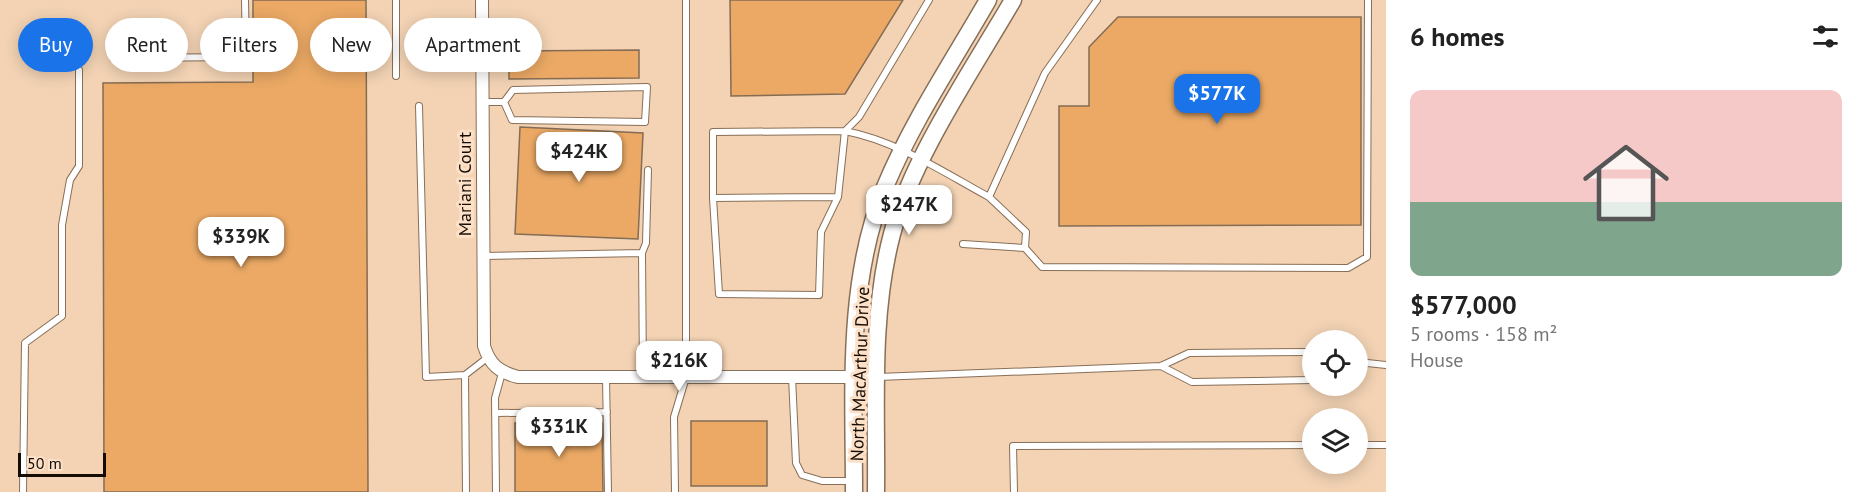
<!DOCTYPE html>
<html lang="en">
<head>
<meta charset="utf-8">
<style>
  :root { --surface:#fff; --page:#f6f6f6; --text:#222; --muted:#767676; --line:#e0e0e0; --accent:#1a73e8 }
  body { margin:0; font-family:"PT Sans",sans-serif; background:var(--page); color:var(--text); height:100vh; display:flex; flex-direction:column; font-size:22px; white-space:nowrap }
  * { box-sizing:border-box; margin:0 }
  p { font-size:20px; color:var(--muted) }
  .icon { flex:none; width:33px; height:33px; fill:none; stroke:currentColor; stroke-width:2; stroke-linecap:round; stroke-linejoin:round }
  .map { position:relative; flex:1; overflow:hidden }
  .details { display:flex; flex-direction:column; background:var(--surface); width:480px }
  .details>* { flex:none }
  .top-card { position:absolute; left:18px; top:18px; width:570px; height:54px; display:flex; gap:12px }
  .controls { position:absolute; left:1302px; top:330px; display:grid; gap:12px }
  .controls a { display:grid; place-items:center; width:66px; height:66px; border-radius:50%; background:var(--surface); box-shadow:0 3px 15px #0003; font-size:30px }
  .scale { position:absolute; left:18px; bottom:15px; width:88px; box-sizing:border-box; padding-left:6px; border:3px solid #150c04; border-top:0; font-size:16px; line-height:21px; white-space:nowrap; color:#150c04; -webkit-text-stroke:4px #fce0c7; paint-order:stroke }
  .price { position:absolute; translate:-50% -51px; padding:0 14px; border-radius:12px; background:#fff; color:#222; font-size:20px; line-height:39px; filter:drop-shadow(0 2px 3px #0008) }
  .price::after { content:''; position:absolute; left:50%; top:36px; width:18px; height:14px; margin-left:-9px; background:inherit; clip-path:polygon(0 0,100% 0,50% 100%) }
  .price.current { background:var(--accent); color:#fff }
  ul { padding:0; list-style:none }
  li { display:grid; align-content:center; gap:12px; height:318px; padding:0 24px }
  li+li { border-top:2px solid var(--line) }
  li span { display:grid; place-items:center; height:186px; border-radius:12px; color:#555 }
  li>.icon { margin-inline-start:auto }
  span .icon { width:108px; height:108px; fill:#fffc; stroke-width:1 }
  li b { font-size:26px }
  h2 { display:flex; justify-content:space-between; align-items:center; height:72px; padding:0 24px; font-size:26px }
  .pill { padding:0 21px; border-radius:27px; background:var(--surface); box-shadow:0 3px 15px #0003; font-size:21px; line-height:54px }
  .pill.current { background:var(--accent); color:#fff }
  main { display:flex; flex:1; min-height:0 }
  .map>svg:first-child { display:block }
  .built { fill:#f3d3b4; fill-rule:evenodd }
  .building { fill:#eba965; stroke:#846c55; stroke-width:1.5 }
  .lines { fill:none; stroke-linecap:round; stroke-linejoin:round }
  .service-casing { stroke:#886f58; stroke-width:8 }
  .minor-casing { stroke:#886f58; stroke-width:14 }
  .secondary-casing { stroke:#886f58; stroke-width:19 }
  .service { stroke:#fff; stroke-width:6 }
  .minor { stroke:#fff; stroke-width:12 }
  .secondary { stroke:#fff; stroke-width:16 }
  .labels { text-anchor:middle; stroke-width:6; stroke-linejoin:round; paint-order:stroke }
  .street-label { font-size:18px; fill:#150c04; stroke:#fce0c7 }
</style>
</head>
<body>
<main>
<div class="map">
<svg width="1386" height="492" viewBox="0 0 1386 492">
  <rect width="100%" height="100%" fill="#fce0c7"/>
  <path class="built" d="M0 0H1386V492H0ZM1312 340H1358V386H1312ZM1312 418H1358V464H1312Z"/>
  <path class="building" d="M253 0H366L368 492H104L103 83 253 82Z
    M730 0H903L845 94 731 96Z
    M1118 17H1361V225L1059 226V106H1089V47Z
    M639 50V78L509 79V51Z
    M520 127 643 133 638 239 515 234Z
    M691 421H767V486H691Z
    M515 423H602L603 492H515Z"/>
  <g class="lines">
    <g class="service-casing">
      <path id="service" d="M396 0V76
        M929 0 859 117 845 131 713 132V198L838 197 845 131C897 141 943 172 989 197L1045 73 1097 0
        M113 58 246 57 245 0
        M483 102H504L513 90 647 87 645 122 512 120 504 102
        M419 106 426 377 465 375
        M989 197 1026 232 1025 248
        M713 198 719 294 819 295 821 232 838 197
        M963 244 1025 248 1042 267 1348 268 1367 257 1368 0
        M642 253 646 243 648 170
        M484 256 642 253 643 377
        M1358 362 1386 365
        M1161 366 1192 382 1312 380
        M606 377 608 492
        M792 377 796 463 802 475 822 481H851
        M878 377 1161 366 1189 353 1312 352
        M495 413 607 412
        M1358 445H1386
        M23 492 25 343 62 316V225L70 180 79 166V70
        M466 492 465 375 487 358
        M496 492 495 398 502 373
        M675 492 674 417 686 377V0
        M1014 492 1013 446 1312 445"/>
    </g>
    <g class="minor-casing">
      <path id="minor" d="M482 0 484 346C490 365 499 372 518 377H877"/>
    </g>
    <g class="secondary-casing">
      <path id="secondary" d="M854 492C854 391 846 282 885 187 912 122 953 61 988 0
        M876 492C877 407 870 317 892 234 912 158 973 69 1013 0"/>
    </g>
    <use href="#service" class="service"/>
    <use href="#minor" class="minor"/>
    <use href="#secondary" class="secondary"/>
  </g>
  <g class="labels">
    <g class="street-label">
      <text transform="translate(465 184) rotate(-90)" y="6">Mariani Court</text>
      <text transform="translate(860 374) rotate(-88)" y="6">North MacArthur Drive</text>
    </g>
  </g>
</svg>
<div class="controls">
<a><svg class="icon" aria-label="locate" viewBox="0 0 24 24"><circle cx="12" cy="12" r="6"/><path d="M12 2v4M12 18v4M2 12h4M18 12h4"/></svg></a>
<a><svg class="icon" aria-label="layers" viewBox="0 0 24 24"><path d="M12 4l9 5-9 5-9-5zM3 14l9 5 9-5"/></svg></a>
</div>
<div class="scale">50 m</div>
<b class="price current" style="left:1217px;top:125px">$577K</b>
<b class="price" style="left:579px;top:183px">$424K</b>
<b class="price" style="left:909px;top:236px">$247K</b>
<b class="price" style="left:241px;top:268px">$339K</b>
<b class="price" style="left:679px;top:392px">$216K</b>
<b class="price" style="left:559px;top:458px">$331K</b>
<div class="top-card">
<a class="pill current">Buy</a>
<a class="pill">Rent</a>
<a class="pill">Filters</a>
<a class="pill">New</a>
<a class="pill">Apartment</a>
</div>
</div>
<section class="details">
<h2>6 homes<svg class="icon" aria-label="filters" viewBox="0 0 24 24"><path d="M4 7h16M4 17h16"/><circle cx="9" cy="7" r="2"/><circle cx="15" cy="17" r="2"/></svg></h2>
<ul>
<li><span style="background:linear-gradient(#f6c9c9 60%,#7fa58c 0)"><svg class="icon" aria-label="home" viewBox="0 0 24 24"><path d="M3 11l9-7 9 7M6 9v11h12V9"/></svg></span><div><b>$577,000</b><p>5 rooms · 158 m²</p><p>House</p></div></li>
</ul>
</section>
</main>
</body>
</html>
